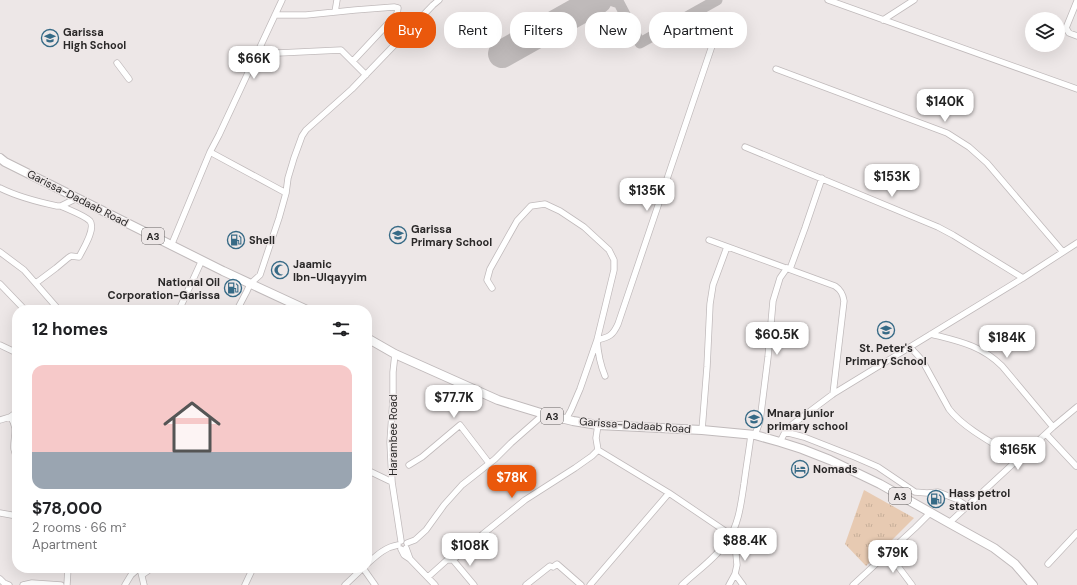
<!DOCTYPE html>
<html lang="en">
<head>
<meta charset="utf-8">
<style>
  :root { --surface:#fff; --page:#f6f6f6; --text:#202124; --muted:#757577; --line:#e0e0e0; --accent:#ea580c }
  body { margin:0; font-family:"DM Sans",sans-serif; background:var(--page); color:var(--text); height:100vh; display:flex; flex-direction:column; font-size:15px; white-space:nowrap }
  * { box-sizing:border-box; margin:0 }
  p { font-size:13px; color:var(--muted) }
  .icon { flex:none; width:22px; height:22px; fill:none; stroke:currentColor; stroke-width:2; stroke-linecap:round; stroke-linejoin:round }
  .map { position:relative; flex:1; overflow:hidden }
  .drawer { position:absolute; left:12px; top:305px; width:360px; height:268px; display:flex; flex-direction:column; background:var(--surface); border-radius:16px; box-shadow:0 4px 16px #0002 }
  .drawer>* { flex:none }
  .banner { position:absolute; left:384px; top:12px; width:380px; height:36px; display:flex; gap:8px }
  .tools { position:absolute; left:1025px; top:12px; display:grid; gap:8px }
  .tools a { display:grid; place-items:center; width:40px; height:40px; border-radius:50%; background:var(--surface); box-shadow:0 4px 16px #0002; font-size:20px }
  .price { position:absolute; translate:-50% -34px; padding:0 9px; border-radius:8px; background:#fff; color:#222; font-size:13px; line-height:26px; filter:drop-shadow(0 1px 2px #0008) }
  .price::after { content:''; position:absolute; left:50%; top:24px; width:12px; height:9px; margin-left:-6px; background:inherit; clip-path:polygon(0 0,100% 0,50% 100%) }
  .price.current { background:var(--accent); color:#fff }
  ul { padding:0; list-style:none }
  li { display:grid; align-content:center; gap:8px; height:212px; padding:0 20px }
  li+li { border-top:1px solid var(--line) }
  li span { display:grid; place-items:center; height:124px; border-radius:12px; color:#555 }
  li>.icon { margin-inline-start:auto }
  span .icon { width:72px; height:72px; fill:#fffc; stroke-width:1 }
  li b { font-size:17px }
  h2 { display:flex; justify-content:space-between; align-items:center; height:48px; padding:0 20px; font-size:17px }
  .tag { padding:0 14px; border-radius:16px; background:var(--surface); box-shadow:0 4px 16px #0002; font-size:14px; line-height:36px }
  .tag.current { background:var(--accent); color:#fff }
  .map>svg:first-child { display:block }
  .grass { fill:url(#grass-tufts) }
  .lines { fill:none; stroke-linecap:round; stroke-linejoin:round }
  .taxiway { stroke:#bfbaba; stroke-width:11 }
  .runway { stroke:#bfbaba; stroke-width:28 }
  .minor-casing { stroke:#c0babb; stroke-width:7 }
  .highway-casing { stroke:#c0babb; stroke-width:10 }
  .minor { stroke:#fff; stroke-width:5.5 }
  .highway { stroke:#fff; stroke-width:8 }
  .labels { text-anchor:middle; stroke-width:3; stroke-linejoin:round; paint-order:stroke }
  .shield { fill:#ede7e7; stroke:#646161; stroke-width:1 }
  .shield-label { font-size:10px; font-weight:bold; fill:#2a2828 }
  .poi-label { font-size:11px; font-weight:bold; fill:#2a2828; stroke:#ede7e7; text-anchor:start }
  .street-label { font-size:11px; fill:#2a2828; stroke:#ede7e7 }
</style>
</head>
<body>
<div class="map">
<svg width="1077" height="585" viewBox="0 0 1077 585">
  <defs>
    <pattern id="grass-tufts" width="24" height="20" patternUnits="userSpaceOnUse"><rect width="24" height="20" fill="#e7cab2"/><path d="M3 7l-1-3M5 7V3M7 7l1-3M15 17l-1-3M17 17v-4M19 17l1-3" fill="none" stroke="#c6ae99"/></pattern>
  </defs>
  <rect width="100%" height="100%" fill="#ede7e7"/>
  <path class="grass" d="M864 490 914 518 866 566 845 544Z"/>
  <g class="lines">
    <path class="taxiway" d="M610 0 619 3 640 43 717 0"/>
    <path class="runway" d="M502 54 598 0"/>
    <g class="minor-casing">
      <path id="minor" d="M828 0 1077 89
        M1077 1 1066 28 1069 33 1077 36
        M335 12 337 0
        M275 15H306L355 10 394 7 398 8 397 14 353 61
        M883 20 914 0
        M257 54 341 50 366 75
        M117 63 129 79
        M776 69 947 133 969 147 987 163 1063 252
        M745 147 938 227 953 235 1023 278
        M210 152 286 193
        M0 188C18 197 38 202 57 206H61L77 198
        M709 240 835 286C841 290 843 294 844 301L833 394
        M171 246 210 152 219 135 282 0
        M0 252 24 270 59 310
        M790 269 805 228 822 178
        M36 283 56 268 68 258 71 256 79 257C83 249 96 229 90 221 84 215 69 210 61 206
        M0 284 25 310
        M492 288 487 280 490 269 517 221 531 206 545 204 560 211 584 227 609 250 614 260V270L597 340 580 389 571 410 566 419
        M179 310 202 260
        M237 310 247 291 250 284 260 275 279 218 286 193 288 178 294 158 302 136 306 130 352 89 433 5 439 0
        M931 334C958 341 981 345 1002 366L1053 427
        M0 345 17 353
        M910 347 922 360 949 409C963 428 998 446 1019 459
        M395 354 393 372V398L390 442 392 482 401 541
        M605 376C600 364 598 353 597 340 610 337 613 335 618 324L715 37
        M10 417C19 427 13 438 14 449 15 453 16 456 17 459
        M0 420 10 417 17 412
        M702 430 707 367 710 304 713 285 727 247
        M785 432 804 437 855 457 878 467 915 492 927 493 938 492 956 499 967 506
        M1046 434 1076 466
        M755 435 760 421 768 357 773 301 780 278 787 268
        M780 442 785 432 793 424 833 394 1023 278 1077 243
        M598 450 669 493 731 535 736 554 737 565 735 574 729 585
        M409 465 422 457 460 425 489 463
        M367 470 392 482
        M0 513 17 516
        M949 523 1053 427 1077 407
        M407 543 415 540 426 530 444 505 462 485 495 459 511 443 544 414
        M406 548 410 559
        M401 549 404 555 410 559 435 585
        M888 553 912 585
        M453 560 474 585
        M367 564C376 556 385 547 398 545
        M1048 564 1077 533
        M140 568 144 585
        M363 568 375 585
        M735 574 743 585
        M142 575 152 568
        M428 577 447 560H453L483 534 525 500 575 468 592 456 598 450 596 438 598 425
        M0 579 4 583 9 585
        M23 585 32 583 61 585
        M67 585 68 568
        M125 585 131 575 139 568
        M245 585 253 568
        M345 585 363 568
        M526 585 550 566 553 567 557 564 581 585
        M590 585 669 493
        M682 585C697 571 717 557 728 540 739 524 741 503 744 484 746 468 749 451 751 435
        M853 585 915 528 930 513"/>
    </g>
    <g class="highway-casing">
      <path id="highway" d="M0 158 5 162 223 271 307 310
        M367 338 395 354 498 400 544 414 573 421 598 425 702 430 755 435 780 442 802 449 830 460 880 484 949 523 994 548 1015 564 1033 585"/>
    </g>
    <use href="#minor" class="minor"/>
    <use href="#highway" class="highway"/>
  </g>
  <defs>
    <g id="school-ring" transform="scale(0.9)"><circle r="9.5" fill="#ede7e7" stroke="#366a86" stroke-width="1.5"/><path d="M0-5L7-2L0 1L-7-2ZM-4 1L0 2.5L4 1V4Q0 6-4 4Z" fill="#366a86"/></g>
    <g id="fuel-ring" transform="scale(0.9)"><circle r="9.5" fill="#ede7e7" stroke="#366a86" stroke-width="1.5"/><path d="M-5.5-6h7V0h2V4h1.3V-2.5L3-4.5l.8-.8L6-3V5H2.5V1h-1V6h-7ZM-4.2-4.7v3.2H.2V-4.7Z" fill="#366a86"/></g>
    <g id="mosque-ring" transform="scale(0.9)"><circle r="9.5" fill="#ede7e7" stroke="#366a86" stroke-width="1.5"/><path d="M3.5-4.9A6 6 0 1 0 3.5 4.9A5 5 0 1 1 3.5-4.9Z" fill="#366a86"/></g>
    <g id="hotel-ring" transform="scale(0.9)"><circle r="9.5" fill="#ede7e7" stroke="#366a86" stroke-width="1.5"/><path d="M-6-4.5h1.5V1H6V5H4.5V3h-9V5H-6ZM-4 0a1.8 1.8 0 1 1 3.6 0ZM.5 0V-2.5h3Q6-2.5 6 0Z" fill="#366a86"/></g>
  </defs>
  <g fill-rule="evenodd">
    <use href="#school-ring" x="50" y="38"/>
    <use href="#school-ring" x="398" y="235"/>
    <use href="#fuel-ring" x="236" y="240"/>
    <use href="#mosque-ring" x="280" y="270"/>
    <use href="#fuel-ring" x="233" y="288"/>
    <use href="#school-ring" x="886" y="330"/>
    <use href="#school-ring" x="754" y="419"/>
    <use href="#hotel-ring" x="800" y="469"/>
    <use href="#fuel-ring" x="936" y="499"/>
  </g>
  <g class="labels">
    <g class="shield">
      <rect x="142" y="228" width="22" height="16" rx="3"/>
      <rect x="541" y="408" width="22" height="16" rx="3"/>
      <rect x="889" y="488" width="22" height="16" rx="3"/>
    </g>
    <g class="shield-label">
      <text x="153" y="240">A3</text>
      <text x="552" y="420">A3</text>
      <text x="900" y="500">A3</text>
    </g>
    <g class="poi-label">
      <text x="63" y="36">Garissa<tspan x="63" dy="13">High School</tspan></text>
      <text x="411" y="233">Garissa<tspan x="411" dy="13">Primary School</tspan></text>
      <text x="249" y="244">Shell</text>
      <text x="293" y="268">Jaamic<tspan x="293" dy="13">Ibn-Ulqayyim</tspan></text>
      <text x="220" y="286" text-anchor="end">National Oil<tspan x="220" dy="13">Corporation-Garissa</tspan></text>
      <text x="886" y="352" text-anchor="middle">St. Peter's<tspan x="886" dy="13">Primary School</tspan></text>
      <text x="767" y="417">Mnara junior<tspan x="767" dy="13">primary school</tspan></text>
      <text x="813" y="473">Nomads</text>
      <text x="949" y="497">Hass petrol<tspan x="949" dy="13">station</tspan></text>
    </g>
    <g class="street-label">
      <text transform="translate(78 198) rotate(27)" y="4">Garissa-Dadaab Road</text>
      <text transform="translate(635 425) rotate(4)" y="4">Garissa-Dadaab Road</text>
      <text transform="translate(393 435) rotate(-90)" y="4">Harambee Road</text>
    </g>
  </g>
</svg>
<div class="tools">
<a><svg class="icon" aria-label="layers" viewBox="0 0 24 24"><path d="M12 4l9 5-9 5-9-5zM3 14l9 5 9-5"/></svg></a>
</div>
<b class="price" style="left:254px;top:80px">$66K</b>
<b class="price" style="left:945px;top:123px">$140K</b>
<b class="price" style="left:892px;top:198px">$153K</b>
<b class="price" style="left:647px;top:212px">$135K</b>
<b class="price" style="left:777px;top:356px">$60.5K</b>
<b class="price" style="left:1007px;top:359px">$184K</b>
<b class="price" style="left:454px;top:419px">$77.7K</b>
<b class="price" style="left:1018px;top:471px">$165K</b>
<b class="price current" style="left:512px;top:499px">$78K</b>
<b class="price" style="left:745px;top:562px">$88.4K</b>
<b class="price" style="left:470px;top:567px">$108K</b>
<b class="price" style="left:893px;top:574px">$79K</b>
<div class="banner">
<a class="tag current">Buy</a>
<a class="tag">Rent</a>
<a class="tag">Filters</a>
<a class="tag">New</a>
<a class="tag">Apartment</a>
</div>
<section class="drawer">
<h2>12 homes<svg class="icon" aria-label="filters" viewBox="0 0 24 24"><path d="M4 7h16M4 17h16"/><circle cx="9" cy="7" r="2"/><circle cx="15" cy="17" r="2"/></svg></h2>
<ul>
<li><span style="background:linear-gradient(#f6c9c9 70%,#9aa5b1 0)"><svg class="icon" aria-label="home" viewBox="0 0 24 24"><path d="M3 11l9-7 9 7M6 9v11h12V9"/></svg></span><div><b>$78,000</b><p>2 rooms · 66 m²</p><p>Apartment</p></div></li>
</ul>
</section>
</div>
</body>
</html>
